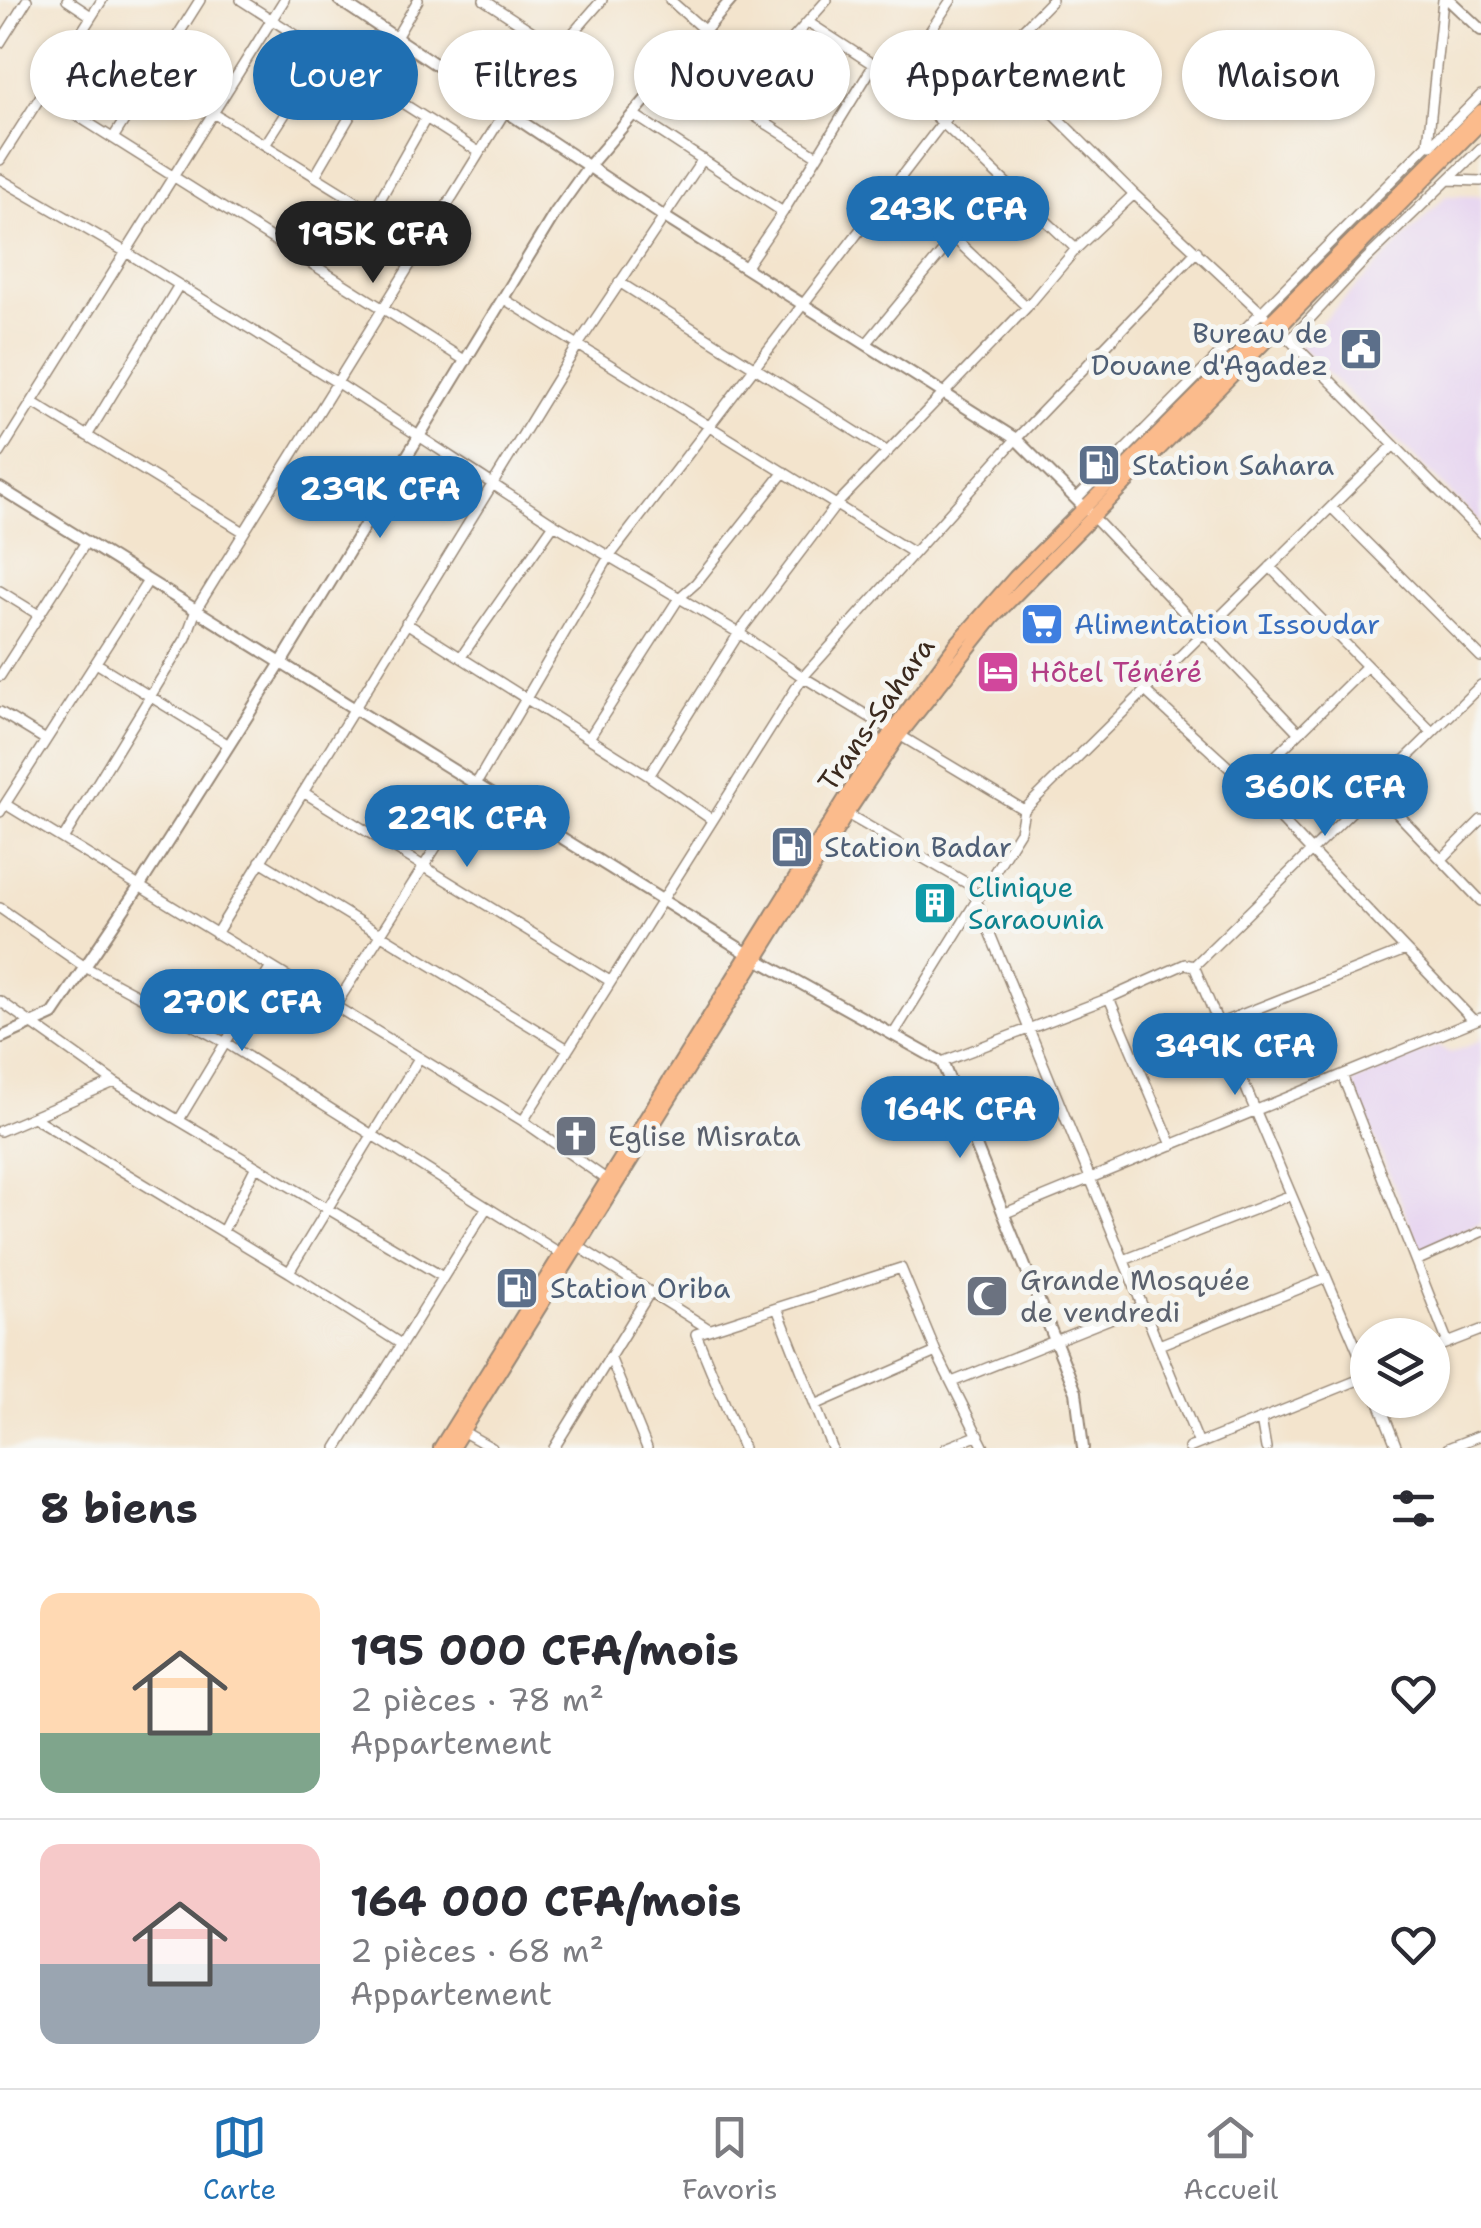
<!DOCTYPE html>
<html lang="fr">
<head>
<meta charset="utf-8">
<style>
  :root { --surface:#fff; --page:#f2f2f3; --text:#2b2b33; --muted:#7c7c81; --line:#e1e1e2; --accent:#1f6fb2 }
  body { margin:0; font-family:"Shantell Sans",sans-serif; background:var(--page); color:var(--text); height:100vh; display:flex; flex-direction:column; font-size:38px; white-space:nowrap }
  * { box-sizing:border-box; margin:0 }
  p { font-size:32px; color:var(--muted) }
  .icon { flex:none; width:55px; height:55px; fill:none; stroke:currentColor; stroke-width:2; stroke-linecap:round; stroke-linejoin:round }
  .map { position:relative; height:1448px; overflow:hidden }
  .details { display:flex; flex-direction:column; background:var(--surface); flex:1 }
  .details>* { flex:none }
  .guide { position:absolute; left:30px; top:30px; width:1422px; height:90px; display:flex; gap:20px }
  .fabs { position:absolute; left:1350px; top:1318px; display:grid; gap:20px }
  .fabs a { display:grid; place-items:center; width:100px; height:100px; border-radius:50%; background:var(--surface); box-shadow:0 2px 8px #0004; font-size:50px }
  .price { position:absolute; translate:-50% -85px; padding:0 22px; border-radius:35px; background:var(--accent); color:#fff; font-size:32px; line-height:65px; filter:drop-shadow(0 2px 5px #0008) }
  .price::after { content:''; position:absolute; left:50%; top:60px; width:30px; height:22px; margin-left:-15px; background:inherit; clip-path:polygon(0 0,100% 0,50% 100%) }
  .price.active { background:#222; color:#fff }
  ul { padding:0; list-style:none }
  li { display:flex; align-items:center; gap:30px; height:250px; padding:0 40px }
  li+li { border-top:2px solid var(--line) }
  li span { display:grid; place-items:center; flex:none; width:280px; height:200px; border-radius:20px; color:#555 }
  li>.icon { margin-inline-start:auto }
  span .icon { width:120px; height:120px; fill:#fffc; stroke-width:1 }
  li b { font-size:42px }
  h2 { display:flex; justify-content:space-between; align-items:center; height:120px; padding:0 40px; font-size:42px }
  .tag { padding:0 35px; border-radius:45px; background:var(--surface); box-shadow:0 2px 8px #0004; font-size:35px; line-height:90px }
  .tag.active { background:var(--accent); color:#fff }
  .dock { display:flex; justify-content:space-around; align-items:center; height:140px; border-top:2px solid var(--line); background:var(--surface); font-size:28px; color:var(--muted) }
  .dock a { display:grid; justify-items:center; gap:5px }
  .dock .active { color:var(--accent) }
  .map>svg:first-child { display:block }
  .built { fill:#e6d3f0 }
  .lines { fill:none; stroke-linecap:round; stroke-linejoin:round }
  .minor-casing { stroke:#978776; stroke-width:12 }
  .tertiary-casing { stroke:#978776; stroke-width:14 }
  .primary-casing { stroke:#978776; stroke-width:16 }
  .minor { stroke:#fff; stroke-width:9 }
  .tertiary { stroke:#fff; stroke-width:10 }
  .primary { stroke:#fbbb8c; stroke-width:12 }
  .labels { text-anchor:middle; stroke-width:10; stroke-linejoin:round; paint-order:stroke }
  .service-label { font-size:28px; fill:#4e5e75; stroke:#f6f6f2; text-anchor:start }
  .shop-label { font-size:28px; fill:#366cbe; stroke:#f6f6f2; text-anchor:start }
  .hotel-label { font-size:28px; fill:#b23c85; stroke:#f6f6f2; text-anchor:start }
  .street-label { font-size:28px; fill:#3b2a1e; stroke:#f6f6f2 }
  .culture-label { font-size:28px; fill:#0d838f; stroke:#f6f6f2; text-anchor:start }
  .worship-label { font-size:28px; fill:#5b616d; stroke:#f6f6f2; text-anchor:start }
</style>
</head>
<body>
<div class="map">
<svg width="1481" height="1448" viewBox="0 0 1481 1448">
  <rect width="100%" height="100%" fill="#f6f6f2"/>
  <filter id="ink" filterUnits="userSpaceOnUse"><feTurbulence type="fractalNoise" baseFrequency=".01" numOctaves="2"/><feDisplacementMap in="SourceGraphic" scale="20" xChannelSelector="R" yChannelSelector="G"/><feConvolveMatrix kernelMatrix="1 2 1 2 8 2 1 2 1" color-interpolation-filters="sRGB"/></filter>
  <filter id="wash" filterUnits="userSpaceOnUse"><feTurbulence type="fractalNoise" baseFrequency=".0048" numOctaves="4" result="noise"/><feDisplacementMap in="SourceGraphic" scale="40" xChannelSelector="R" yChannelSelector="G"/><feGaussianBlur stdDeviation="2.25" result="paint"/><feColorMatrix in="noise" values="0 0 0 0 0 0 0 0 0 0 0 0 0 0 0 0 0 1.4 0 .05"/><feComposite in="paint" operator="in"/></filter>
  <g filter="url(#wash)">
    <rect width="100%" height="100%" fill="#f3e4cd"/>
    <path class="built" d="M1446 196H1481V523L1299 345Z
      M1481 1034V1222L1421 1251 1352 1083 1437 1046 1451 1053 1478 1042Z"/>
  </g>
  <g filter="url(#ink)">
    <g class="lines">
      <g class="minor-casing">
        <path id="minor" d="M67 0 91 16
          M241 0 479 152
          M484 0 559 49
          M670 0 705 31
          M1443 0 1428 144 1431 145 1481 95
          M808 22 897 80 1076 249
          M0 43 27 0
          M996 57 1134 194 1264 315
          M675 65 817 156
          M897 80 951 0
          M41 93 466 361
          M735 104 827 0
          M213 113 423 243
          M633 114 783 212
          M113 138 200 0
          M265 145 324 53
          M0 160 102 0
          M315 176 418 0
          M0 179 126 252 336 382 554 524 739 633 803 677 1024 810
          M1449 180 1481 181
          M897 184 1027 307
          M373 212 426 118
          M745 268 783 212 873 66
          M619 282 888 452
          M504 299 912 552
          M1279 329 1481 533
          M1290 340 1362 263 1481 148
          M866 344 953 239
          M32 402 244 532
          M87 436 179 285
          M0 453 284 0
          M1076 499 1428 144
          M1331 507 1481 657
          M1092 516 1299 733
          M1270 567 1432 732
          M0 591 39 615
          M406 623 649 776 711 819
          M461 657 554 524
          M96 663 229 745
          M0 676 86 542
          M1144 690 1247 784 1474 1021
          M0 712 46 740
          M589 738 679 598 696 583 784 472
          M649 776 739 633 836 505 1027 307 1076 249 1134 194
          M1247 784 1367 666
          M1374 789 1481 901
          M303 792 610 981
          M5 804 523 1121 606 1179
          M0 812 148 581
          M847 814 970 885 1199 1444
          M63 839 186 638 196 610 506 110 602 0
          M1442 859 1481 820
          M260 861 568 1049
          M0 908 85 967 226 1043 563 1255
          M216 934 578 345 703 159
          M1194 966 1368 1375
          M1109 998 1172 1145
          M0 1001 114 1082 443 1277
          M335 1006 476 784 609 557 943 122 996 57 1052 0
          M1218 1024 1405 950
          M893 1035 1020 831 1024 810 1394 445
          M942 1062 1109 998 1185 964 1194 966 1481 685
          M1342 1075 1448 1343
          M33 1117 289 1272 401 1344
          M179 1120 271 967
          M523 1121 803 677 1016 439 1197 251
          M0 1131 114 1082
          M1003 1214 1481 1018
          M223 1231 256 1166
          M576 1245 709 1329
          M1124 1260 1291 1195
          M1416 1261 1481 1232
          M289 1272 419 1058
          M777 1308 832 1448
          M1159 1345 1326 1278
          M1432 1349 1481 1330
          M610 1357 647 1448
          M952 1382 1142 1306
          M1378 1400 1397 1448
          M815 1405 936 1352
          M1261 1419 1266 1448
          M462 1431 492 1448
          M337 1448 487 1207
          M554 1448 650 1292
          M743 1448 696 1334 901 1268 936 1352 984 1448
          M946 1448 979 1435
          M1189 1448 1368 1376
          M1448 1448 1481 1435"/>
      </g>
      <g class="tertiary-casing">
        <path id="tertiary" d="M339 0 663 216 1016 439 1088 511
          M1449 0 1481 30
          M0 488 755 958 942 1062 1076 1392 1083 1448
          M0 1038 53 1014 139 887 281 663 555 213 588 167 731 0"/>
      </g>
      <g class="primary-casing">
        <path id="primary" d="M440 1448 859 776 956 644 1015 577 1481 111
          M452 1448 847 814 899 736 993 618 1481 123"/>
      </g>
      <use href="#minor" class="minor"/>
      <use href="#tertiary" class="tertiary"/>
      <use href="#primary" class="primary"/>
    </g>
  </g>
  <defs>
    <g id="civic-square" transform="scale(2.25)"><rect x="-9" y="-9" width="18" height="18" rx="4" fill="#5c6f8a" stroke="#f6f6f2"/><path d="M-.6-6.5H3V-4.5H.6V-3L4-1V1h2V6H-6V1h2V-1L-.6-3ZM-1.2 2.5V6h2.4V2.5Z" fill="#fff"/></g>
    <g id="fuel-square" transform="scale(2.25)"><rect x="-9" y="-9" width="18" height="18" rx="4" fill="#5c6f8a" stroke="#f6f6f2"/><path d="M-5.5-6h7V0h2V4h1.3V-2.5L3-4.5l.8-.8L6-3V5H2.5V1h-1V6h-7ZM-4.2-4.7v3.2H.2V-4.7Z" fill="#fff"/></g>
    <g id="supermarket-square" transform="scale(2.25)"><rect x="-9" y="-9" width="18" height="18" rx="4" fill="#3f7fe0" stroke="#f6f6f2"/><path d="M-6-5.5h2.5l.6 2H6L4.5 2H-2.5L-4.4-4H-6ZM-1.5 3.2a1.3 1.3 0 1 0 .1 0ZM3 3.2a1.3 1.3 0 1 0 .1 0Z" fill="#fff"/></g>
    <g id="hotel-square" transform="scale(2.25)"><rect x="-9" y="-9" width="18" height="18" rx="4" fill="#d1479c" stroke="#f6f6f2"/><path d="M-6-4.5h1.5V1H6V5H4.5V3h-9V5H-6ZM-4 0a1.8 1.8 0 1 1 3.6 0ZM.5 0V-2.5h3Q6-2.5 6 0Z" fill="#fff"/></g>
    <g id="building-square" transform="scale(2.25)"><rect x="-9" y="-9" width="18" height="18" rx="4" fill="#0f9aa8" stroke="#f6f6f2"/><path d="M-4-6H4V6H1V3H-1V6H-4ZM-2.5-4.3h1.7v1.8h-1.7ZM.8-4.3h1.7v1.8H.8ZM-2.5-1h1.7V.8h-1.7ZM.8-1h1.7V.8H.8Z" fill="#fff"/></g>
    <g id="church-square" transform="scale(2.25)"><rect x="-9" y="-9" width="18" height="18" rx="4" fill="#6b7280" stroke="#f6f6f2"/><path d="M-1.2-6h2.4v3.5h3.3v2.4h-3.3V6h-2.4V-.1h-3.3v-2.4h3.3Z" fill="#fff"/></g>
    <g id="mosque-square" transform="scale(2.25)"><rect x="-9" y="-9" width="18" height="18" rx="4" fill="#6b7280" stroke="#f6f6f2"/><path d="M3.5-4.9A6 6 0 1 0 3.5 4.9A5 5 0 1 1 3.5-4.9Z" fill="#fff"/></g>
  </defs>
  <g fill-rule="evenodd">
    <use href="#civic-square" x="1361" y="349"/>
    <use href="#fuel-square" x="1099" y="465"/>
    <use href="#supermarket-square" x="1042" y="624"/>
    <use href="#hotel-square" x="998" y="672"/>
    <use href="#fuel-square" x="792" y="847"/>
    <use href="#building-square" x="935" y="903"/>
    <use href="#church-square" x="576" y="1136"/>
    <use href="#fuel-square" x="517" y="1288"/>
    <use href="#mosque-square" x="987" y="1296"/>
  </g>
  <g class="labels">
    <g class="service-label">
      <text x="1328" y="343" text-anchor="end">Bureau de<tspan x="1328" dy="32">Douane d'Agadez</tspan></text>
      <text x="1132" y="475">Station Sahara</text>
      <text x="824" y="857">Station Badar</text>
      <text x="550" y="1298">Station Oriba</text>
    </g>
    <g class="shop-label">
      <text x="1074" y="634">Alimentation Issoudar</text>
    </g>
    <g class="hotel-label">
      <text x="1030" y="682">Hôtel Ténéré</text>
    </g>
    <g class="street-label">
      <text transform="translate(876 714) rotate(-55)" y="10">Trans-Sahara</text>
    </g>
    <g class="culture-label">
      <text x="968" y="897">Clinique<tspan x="968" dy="32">Saraounia</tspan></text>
    </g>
    <g class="worship-label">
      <text x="608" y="1146">Eglise Misrata</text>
      <text x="1020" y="1290">Grande Mosquée<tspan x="1020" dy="32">de vendredi</tspan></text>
    </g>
  </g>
</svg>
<div class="fabs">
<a><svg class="icon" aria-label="layers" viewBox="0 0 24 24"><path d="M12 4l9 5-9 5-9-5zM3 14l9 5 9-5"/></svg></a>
</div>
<b class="price" style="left:948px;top:261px">243K CFA</b>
<b class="price active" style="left:373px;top:286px">195K CFA</b>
<b class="price" style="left:380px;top:541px">239K CFA</b>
<b class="price" style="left:1325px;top:839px">360K CFA</b>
<b class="price" style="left:467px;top:870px">229K CFA</b>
<b class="price" style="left:242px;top:1054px">270K CFA</b>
<b class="price" style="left:1235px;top:1098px">349K CFA</b>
<b class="price" style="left:960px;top:1161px">164K CFA</b>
<div class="guide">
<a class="tag">Acheter</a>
<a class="tag active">Louer</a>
<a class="tag">Filtres</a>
<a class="tag">Nouveau</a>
<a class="tag">Appartement</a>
<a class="tag">Maison</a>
</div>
</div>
<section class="details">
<h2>8 biens<svg class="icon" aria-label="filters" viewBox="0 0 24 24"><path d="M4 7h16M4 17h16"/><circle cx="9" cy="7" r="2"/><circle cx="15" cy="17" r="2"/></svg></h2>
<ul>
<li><span style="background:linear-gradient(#ffd9b3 70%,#7fa58c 0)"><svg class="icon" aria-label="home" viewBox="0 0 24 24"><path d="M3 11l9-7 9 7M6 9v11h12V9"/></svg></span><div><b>195 000 CFA/mois</b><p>2 pièces · 78 m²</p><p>Appartement</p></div><svg class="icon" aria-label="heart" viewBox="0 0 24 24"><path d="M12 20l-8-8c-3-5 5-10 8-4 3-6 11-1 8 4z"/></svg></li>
<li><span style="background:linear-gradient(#f6c9c9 60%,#9aa5b1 0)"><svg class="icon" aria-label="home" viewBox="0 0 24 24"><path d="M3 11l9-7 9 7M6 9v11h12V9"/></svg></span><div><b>164 000 CFA/mois</b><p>2 pièces · 68 m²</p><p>Appartement</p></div><svg class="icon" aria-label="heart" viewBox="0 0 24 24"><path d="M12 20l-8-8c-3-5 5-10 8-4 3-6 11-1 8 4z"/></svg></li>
</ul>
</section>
<nav class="dock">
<a class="active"><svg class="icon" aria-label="map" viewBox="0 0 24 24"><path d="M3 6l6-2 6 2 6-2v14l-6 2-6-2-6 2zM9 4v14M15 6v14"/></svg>Carte</a>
<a><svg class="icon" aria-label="saved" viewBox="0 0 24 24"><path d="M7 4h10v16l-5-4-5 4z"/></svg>Favoris</a>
<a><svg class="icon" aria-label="home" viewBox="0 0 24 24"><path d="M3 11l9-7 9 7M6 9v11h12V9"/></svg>Accueil</a>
</nav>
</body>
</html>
